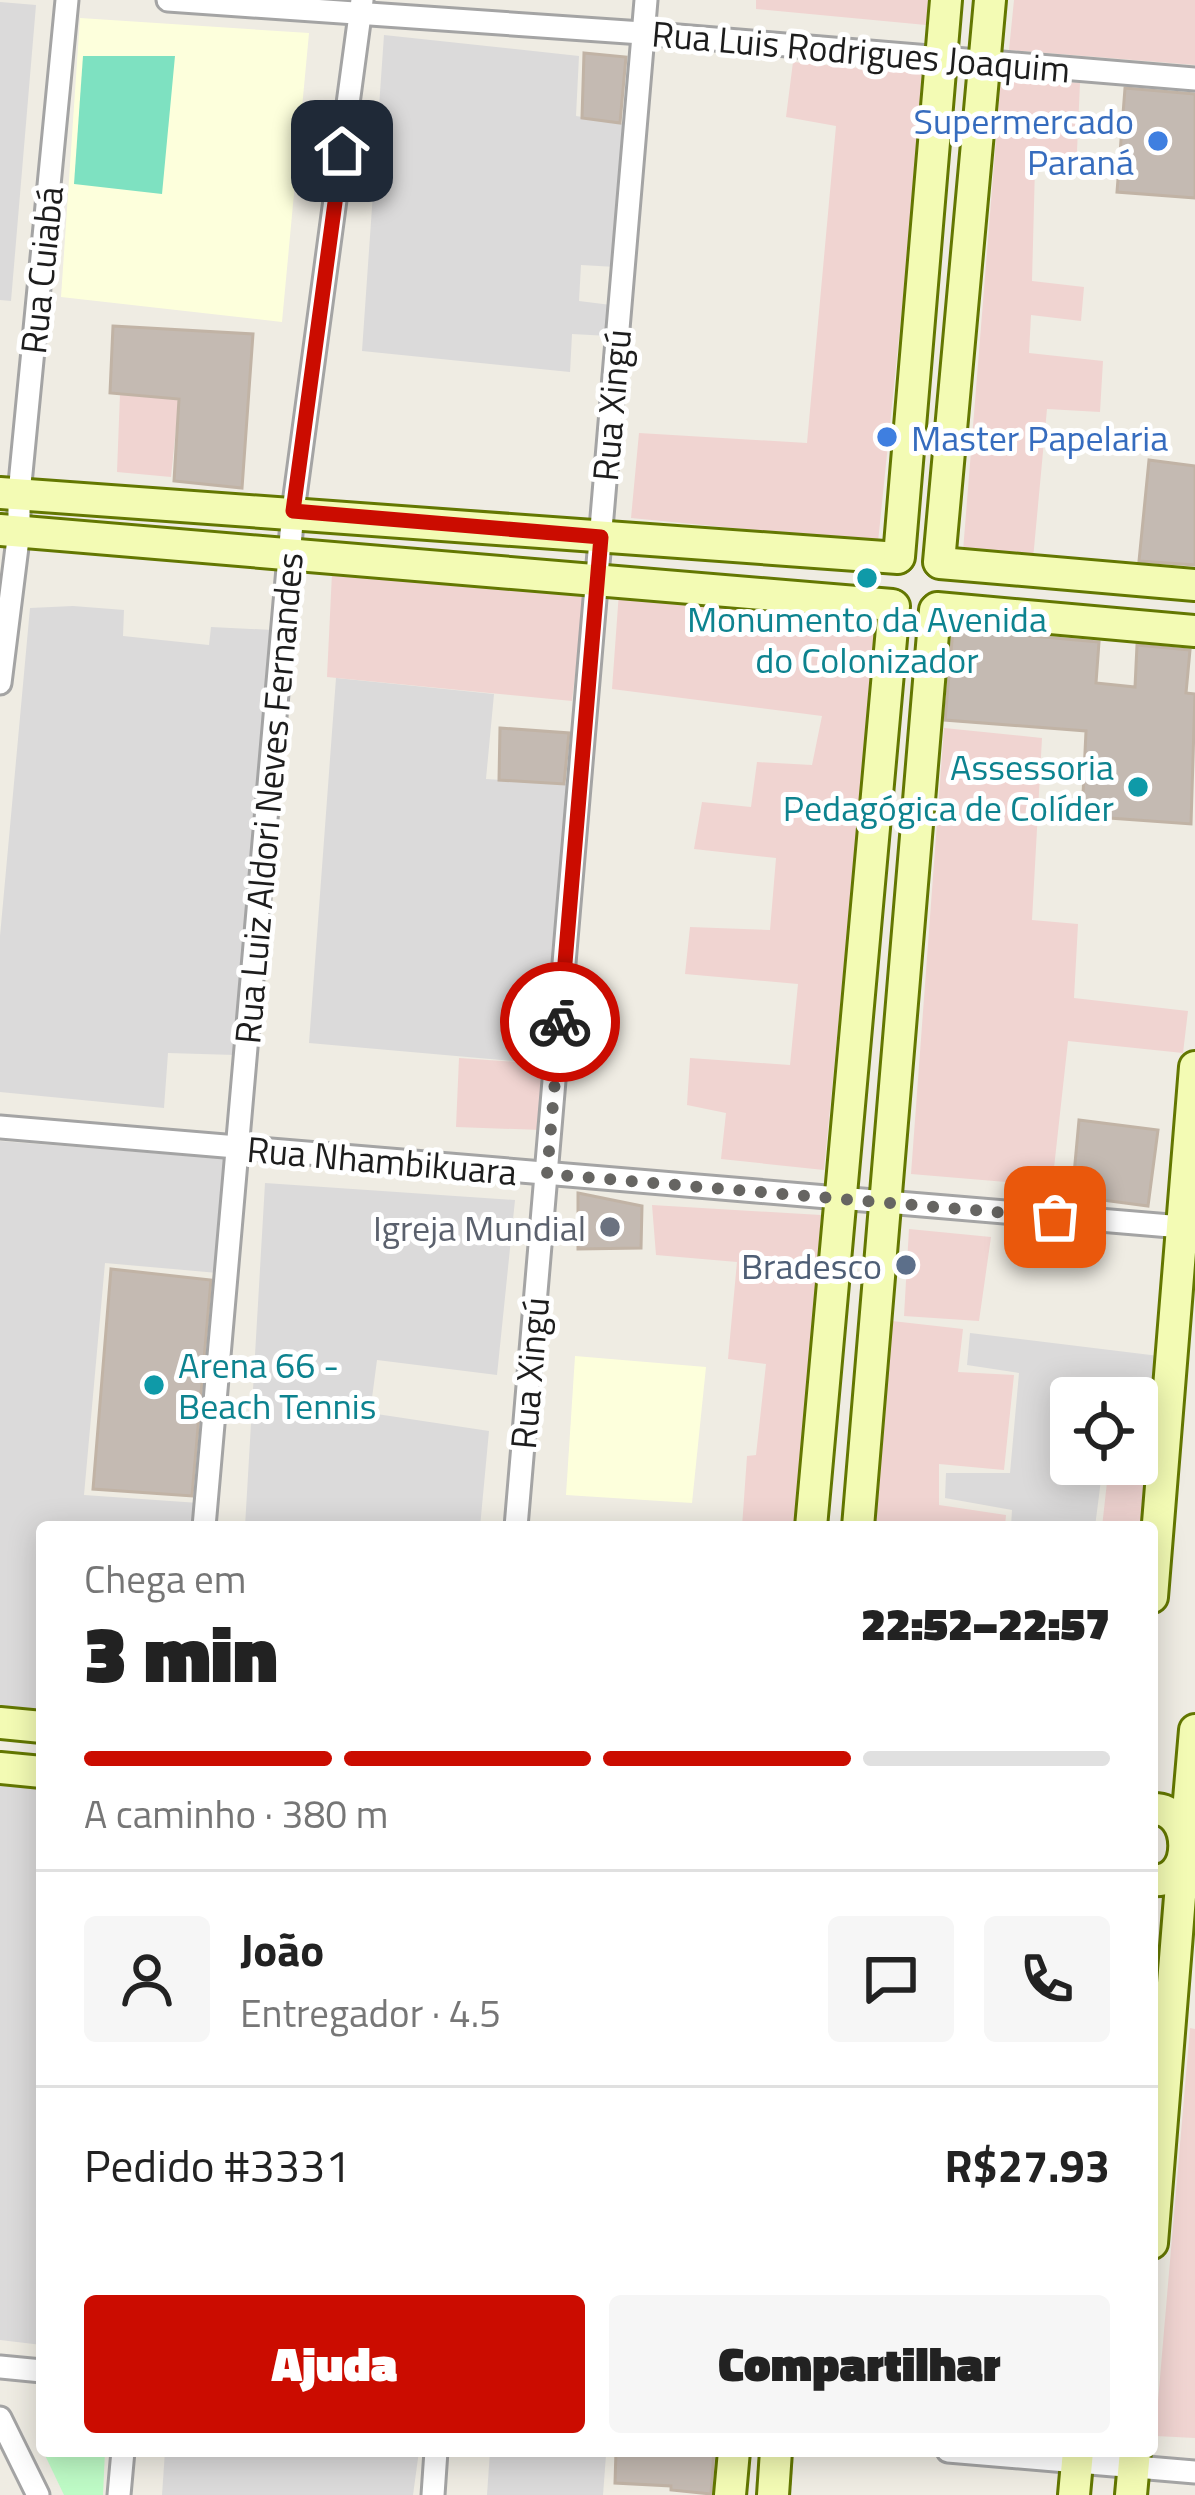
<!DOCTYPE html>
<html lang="pt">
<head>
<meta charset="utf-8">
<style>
	:root { --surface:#fff; --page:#f6f6f6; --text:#222; --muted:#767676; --line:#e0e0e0; --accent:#cb0c00 }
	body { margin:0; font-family:"Titillium Web",sans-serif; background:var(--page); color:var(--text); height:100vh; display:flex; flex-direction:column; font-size:45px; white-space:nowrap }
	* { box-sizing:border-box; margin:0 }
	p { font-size:39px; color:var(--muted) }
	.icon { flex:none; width:66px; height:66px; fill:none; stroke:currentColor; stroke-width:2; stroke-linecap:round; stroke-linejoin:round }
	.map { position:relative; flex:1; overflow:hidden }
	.details { position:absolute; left:36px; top:1521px; width:1122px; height:936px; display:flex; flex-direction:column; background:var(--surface); border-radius:12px; box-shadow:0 6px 30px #0003 }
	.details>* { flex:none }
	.controls { position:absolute; left:1050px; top:1377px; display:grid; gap:24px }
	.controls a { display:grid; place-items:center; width:108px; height:108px; border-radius:12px; background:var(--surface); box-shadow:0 6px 30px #0003; font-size:60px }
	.pin { position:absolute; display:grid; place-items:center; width:102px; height:102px; color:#fff; margin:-51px; border-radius:24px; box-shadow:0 6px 18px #0006 }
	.courier { position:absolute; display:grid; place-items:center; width:120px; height:120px; margin:-60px; border:9px solid #cb0c00; border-radius:50%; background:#fff; color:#222; box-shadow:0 3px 15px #0007 }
	.head em { font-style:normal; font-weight:800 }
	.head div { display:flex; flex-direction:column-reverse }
	.head { display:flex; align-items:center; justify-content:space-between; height:204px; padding:0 48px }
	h1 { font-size:78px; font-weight:800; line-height:90px }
	.bar { display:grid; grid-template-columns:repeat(4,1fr); gap:18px 12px; align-content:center; height:144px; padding:0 48px }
	.bar i { height:15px; border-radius:9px; background:var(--line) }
	.bar .current { background:var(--accent) }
	.bar p { grid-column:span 4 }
	.line { display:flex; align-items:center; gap:30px; padding:0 48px; border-top:3px solid var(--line) }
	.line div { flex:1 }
	.round { display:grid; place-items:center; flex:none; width:126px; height:126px; border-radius:12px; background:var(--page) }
	.button { display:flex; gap:24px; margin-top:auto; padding:24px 48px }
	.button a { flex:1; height:138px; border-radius:12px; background:var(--accent); color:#fff; font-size:48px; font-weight:800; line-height:138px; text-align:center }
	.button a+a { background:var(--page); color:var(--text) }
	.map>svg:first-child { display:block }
	.residential { fill:#dbdada }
	.commercial { fill:#f0d4d1 }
	.education { fill:#fdffdc }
	.park { fill:#befbc6 }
	.pitch { fill:#7ee1c1 }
	.building { fill:#c4bab2; stroke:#c1b3a5; stroke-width:3 }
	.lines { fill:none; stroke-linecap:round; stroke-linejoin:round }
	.street-casing { stroke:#a4a4a4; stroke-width:27 }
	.secondary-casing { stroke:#637701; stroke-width:36 }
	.street { stroke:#fff; stroke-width:21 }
	.secondary { stroke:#f3fbb4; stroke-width:30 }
	.done { stroke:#666562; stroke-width:12; stroke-dasharray:0 21.6 }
	.route { stroke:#cb0c00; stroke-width:15 }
	.shop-dot { fill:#3f7fe0; stroke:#fff; stroke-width:4.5 }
	.culture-dot { fill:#0f9aa8; stroke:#fff; stroke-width:4.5 }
	.worship-dot { fill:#6b7280; stroke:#fff; stroke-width:4.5 }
	.service-dot { fill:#5c6f8a; stroke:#fff; stroke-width:4.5 }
	.labels { text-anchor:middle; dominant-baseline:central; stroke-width:10; stroke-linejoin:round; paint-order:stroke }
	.street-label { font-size:36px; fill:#1d1d1d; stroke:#fff }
	.shop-label { font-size:36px; fill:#366cbe; stroke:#fff; text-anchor:end }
	.culture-label { font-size:36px; fill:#0d838f; stroke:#fff }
	.worship-label { font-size:36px; fill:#5b616d; stroke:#fff; text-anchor:end }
	.service-label { font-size:36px; fill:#4e5e75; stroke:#fff; text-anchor:end }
</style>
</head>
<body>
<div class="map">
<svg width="1195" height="2495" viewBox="0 0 1195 2495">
	<rect width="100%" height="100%" fill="#efece3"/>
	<g class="residential">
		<path d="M0,2L36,5L11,301L0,300Z"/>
		<path d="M384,35L579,56L576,116L626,124L616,267L581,265L579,301L611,305L609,336L572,334L570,372L362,351Z"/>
		<path d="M73,606L124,610L123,636L209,645L211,627L273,630L235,1055L168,1053L164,1108L0,1092V936L30,608Z"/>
		<path d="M336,678L494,694L486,779L571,784L547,1064L309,1043Z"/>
		<path d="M0,1141L228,1159L218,1273L105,1263L84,1495L199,1503L197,1527H42V1716L0,1713Z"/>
		<path d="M265,1183L515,1200L497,1375L377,1360L370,1413L489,1431L480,1527H245Z"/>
		<path d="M970,1333L1159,1356V1402L1112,1396L1071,1398V1464H1103L1095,1527H1011L1012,1510L945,1498L946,1473H1010L1019,1373L967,1365Z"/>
		<path d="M0,1772L42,1777V2345L0,2340Z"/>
		<path d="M165,2451H419L413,2495H162Z"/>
		<path d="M490,2451L606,2455L603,2495H487Z"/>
	</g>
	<g class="commercial">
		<path d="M756,0H928L926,25L756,9Z"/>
		<path d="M1014,0H1195V65L1009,50Z"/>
		<path d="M793,62L926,74L878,542L631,518L639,433L807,443L836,126L786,117Z"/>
		<path d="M1001,77L1080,83L1076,174L1035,167L1032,281L1084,287L1081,321L1031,315L1029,353L1103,361L1100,412L1047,409L1033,559L963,551Z"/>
		<path d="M120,394L179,399L171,477L117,472Z"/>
		<path d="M332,573L585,591L572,701L327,677Z"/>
		<path d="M619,592L878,618L824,1170L721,1159L726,1113L687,1105L690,1058L790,1065L798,984L685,974L690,927L770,930L776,858L694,849L702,802L751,807L757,762L812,765L822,716L612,689Z"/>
		<path d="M944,728L1042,738L1032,920L1078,924L1074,998L1188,1011L1183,1053L1068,1041L1052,1186L911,1174Z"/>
		<path d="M459,1058L547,1064L542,1130L456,1127Z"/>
		<path d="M652,1205L821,1215L798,1527H742L747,1456L756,1455L766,1364L728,1359L737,1262L656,1255Z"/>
		<path d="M909,1229L991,1237L979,1321L904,1316Z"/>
		<path d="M892,1321L963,1329L958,1372L1014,1375L1004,1470L939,1464V1505L1006,1515L1005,1527H874Z"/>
		<path d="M1137,1406L1153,1408L1143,1527H1102L1109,1464H1137Z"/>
		<path d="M1190,2028L1195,2029V2438L1155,2436Z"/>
	</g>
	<g class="education">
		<path d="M80,18L309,33L282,322L61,297Z"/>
		<path d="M575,1356L706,1367L692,1503L566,1495Z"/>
	</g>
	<path class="park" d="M43,2451H105L103,2495H64Z"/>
	<path class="pitch" d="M83,56H175L162,194L74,184Z"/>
	<g class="building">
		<path d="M584,53L626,57L620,123L582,118Z"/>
		<path d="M1125,88L1195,94V198L1117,192Z"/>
		<path d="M113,326L253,334L242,488L174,481L179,399L110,393Z"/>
		<path d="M1149,460L1195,466V565L1139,561Z"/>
		<path d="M953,629L1099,642L1096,683L1135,687L1137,645L1190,650L1186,693L1195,694L1191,824L1082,816L1086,731L945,720Z"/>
		<path d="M500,728L569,733L564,784L499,780Z"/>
		<path d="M1079,1120L1158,1130L1148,1206L1072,1196Z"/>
		<path d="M578,1193L642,1206L641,1248L578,1249Z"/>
		<path d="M111,1269L211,1280L192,1496L93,1489Z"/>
		<path d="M616,2451H714L711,2494L671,2490V2486L615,2483Z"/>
	</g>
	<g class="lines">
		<g class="street-casing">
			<g id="street">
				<path d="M168,0L642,33L1195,79"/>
				<path d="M0,683L19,531V494L67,0"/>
				<path d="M0,1127L1194,1228"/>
				<path d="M204,1527L293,511L362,0"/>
				<path d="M516,1527L646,0"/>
				<path d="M0,2367L42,2371"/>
				<path d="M0,2418L38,2495"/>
				<path d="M948,2451L1195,2472"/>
				<path d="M119,2495L123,2451"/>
				<path d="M433,2495L436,2451"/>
			</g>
		</g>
		<g class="secondary-casing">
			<g id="secondary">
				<path d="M0,493L898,558"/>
				<path d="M0,530L892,605"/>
				<path d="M899,557L946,0"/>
				<path d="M939,562L990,0"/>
				<path d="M940,563L1195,585"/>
				<path d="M937,608L1195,631"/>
				<path d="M811,1527L894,606"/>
				<path d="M858,1527L935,610"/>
				<path d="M1152,1597L1195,1067"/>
				<path d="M0,1723L42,1727"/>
				<path d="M0,1768L42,1772"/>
				<path d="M1152,1809C1195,1807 1195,1885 1152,1880"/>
				<path d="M1187,1823L1195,1730"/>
				<path d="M1152,2243L1182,1872"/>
				<path d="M730,2495L734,2451"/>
				<path d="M773,2495L776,2451"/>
				<path d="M1074,2495L1078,2451"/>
				<path d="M1131,2495L1135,2451"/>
			</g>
		</g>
		<use href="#street" class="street"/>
		<use href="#secondary" class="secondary"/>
	</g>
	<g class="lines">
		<path class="done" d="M560,1022L547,1174L1055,1217"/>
		<path class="route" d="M342,151L293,511L601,537L560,1022"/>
	</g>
	<g class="shop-dot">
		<circle cx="1158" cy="141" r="12"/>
		<circle cx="887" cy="437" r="12"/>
	</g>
	<g class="culture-dot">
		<circle cx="867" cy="578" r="12"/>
		<circle cx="1138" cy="787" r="12"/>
		<circle cx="154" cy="1385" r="12"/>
	</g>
	<circle class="worship-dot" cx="610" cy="1227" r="12"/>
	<circle class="service-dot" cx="906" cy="1265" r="12"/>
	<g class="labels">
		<g class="street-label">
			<text transform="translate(861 51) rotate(5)">Rua Luis Rodrigues Joaquim</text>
			<text transform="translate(41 270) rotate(-84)">Rua Cuiabá</text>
			<text transform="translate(611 405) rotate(-85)">Rua Xingú</text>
			<text transform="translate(268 798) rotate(-85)">Rua Luiz Aldori Neves Fernandes</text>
			<text transform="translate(382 1160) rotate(5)">Rua Nhambikuara</text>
			<text transform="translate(529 1373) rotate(-85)">Rua Xingú</text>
		</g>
		<g class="shop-label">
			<text x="1134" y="120">Supermercado<tspan x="1134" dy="41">Paraná</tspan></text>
			<text x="911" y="437" text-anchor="start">Master Papelaria</text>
		</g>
		<g class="culture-label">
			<text x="867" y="618">Monumento da Avenida<tspan x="867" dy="41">do Colonizador</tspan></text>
			<text x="1114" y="766" text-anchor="end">Assessoria<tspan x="1114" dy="41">Pedagógica de Colíder</tspan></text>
			<text x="178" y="1364" text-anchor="start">Arena 66 -<tspan x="178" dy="41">Beach Tennis</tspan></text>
		</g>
		<g class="worship-label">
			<text x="586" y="1227">Igreja Mundial</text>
		</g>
		<g class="service-label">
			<text x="882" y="1265">Bradesco</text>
		</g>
	</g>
</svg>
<div class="controls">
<a><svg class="icon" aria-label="locate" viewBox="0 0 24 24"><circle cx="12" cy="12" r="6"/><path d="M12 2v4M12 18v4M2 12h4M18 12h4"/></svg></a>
</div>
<div class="pin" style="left:1055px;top:1217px;background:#ea580c"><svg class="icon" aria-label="bag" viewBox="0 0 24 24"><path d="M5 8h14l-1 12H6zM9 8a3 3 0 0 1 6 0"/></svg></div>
<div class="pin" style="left:342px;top:151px;background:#1f2937"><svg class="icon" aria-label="home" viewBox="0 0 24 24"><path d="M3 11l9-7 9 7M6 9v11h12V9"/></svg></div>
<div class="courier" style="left:560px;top:1022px"><svg class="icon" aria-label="bike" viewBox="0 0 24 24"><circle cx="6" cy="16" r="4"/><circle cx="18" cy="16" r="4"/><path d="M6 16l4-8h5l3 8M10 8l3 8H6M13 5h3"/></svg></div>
<section class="details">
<div class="head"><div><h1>3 min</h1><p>Chega em</p></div><em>22:52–22:57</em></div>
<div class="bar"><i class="current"></i><i class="current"></i><i class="current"></i><i></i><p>A caminho · 380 m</p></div>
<div class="line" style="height:216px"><a class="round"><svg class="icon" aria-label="person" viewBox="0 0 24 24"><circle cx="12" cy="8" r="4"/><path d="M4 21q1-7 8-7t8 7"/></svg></a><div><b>João</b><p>Entregador · 4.5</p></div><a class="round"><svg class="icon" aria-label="chat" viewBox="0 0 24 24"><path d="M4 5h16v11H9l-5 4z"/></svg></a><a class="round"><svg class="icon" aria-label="phone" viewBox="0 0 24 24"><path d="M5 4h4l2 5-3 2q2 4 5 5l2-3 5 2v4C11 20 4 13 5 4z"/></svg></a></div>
<div class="line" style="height:156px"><div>Pedido #3331</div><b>R$27.93</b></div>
<div class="button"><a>Ajuda</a><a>Compartilhar</a></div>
</section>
</div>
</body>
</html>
